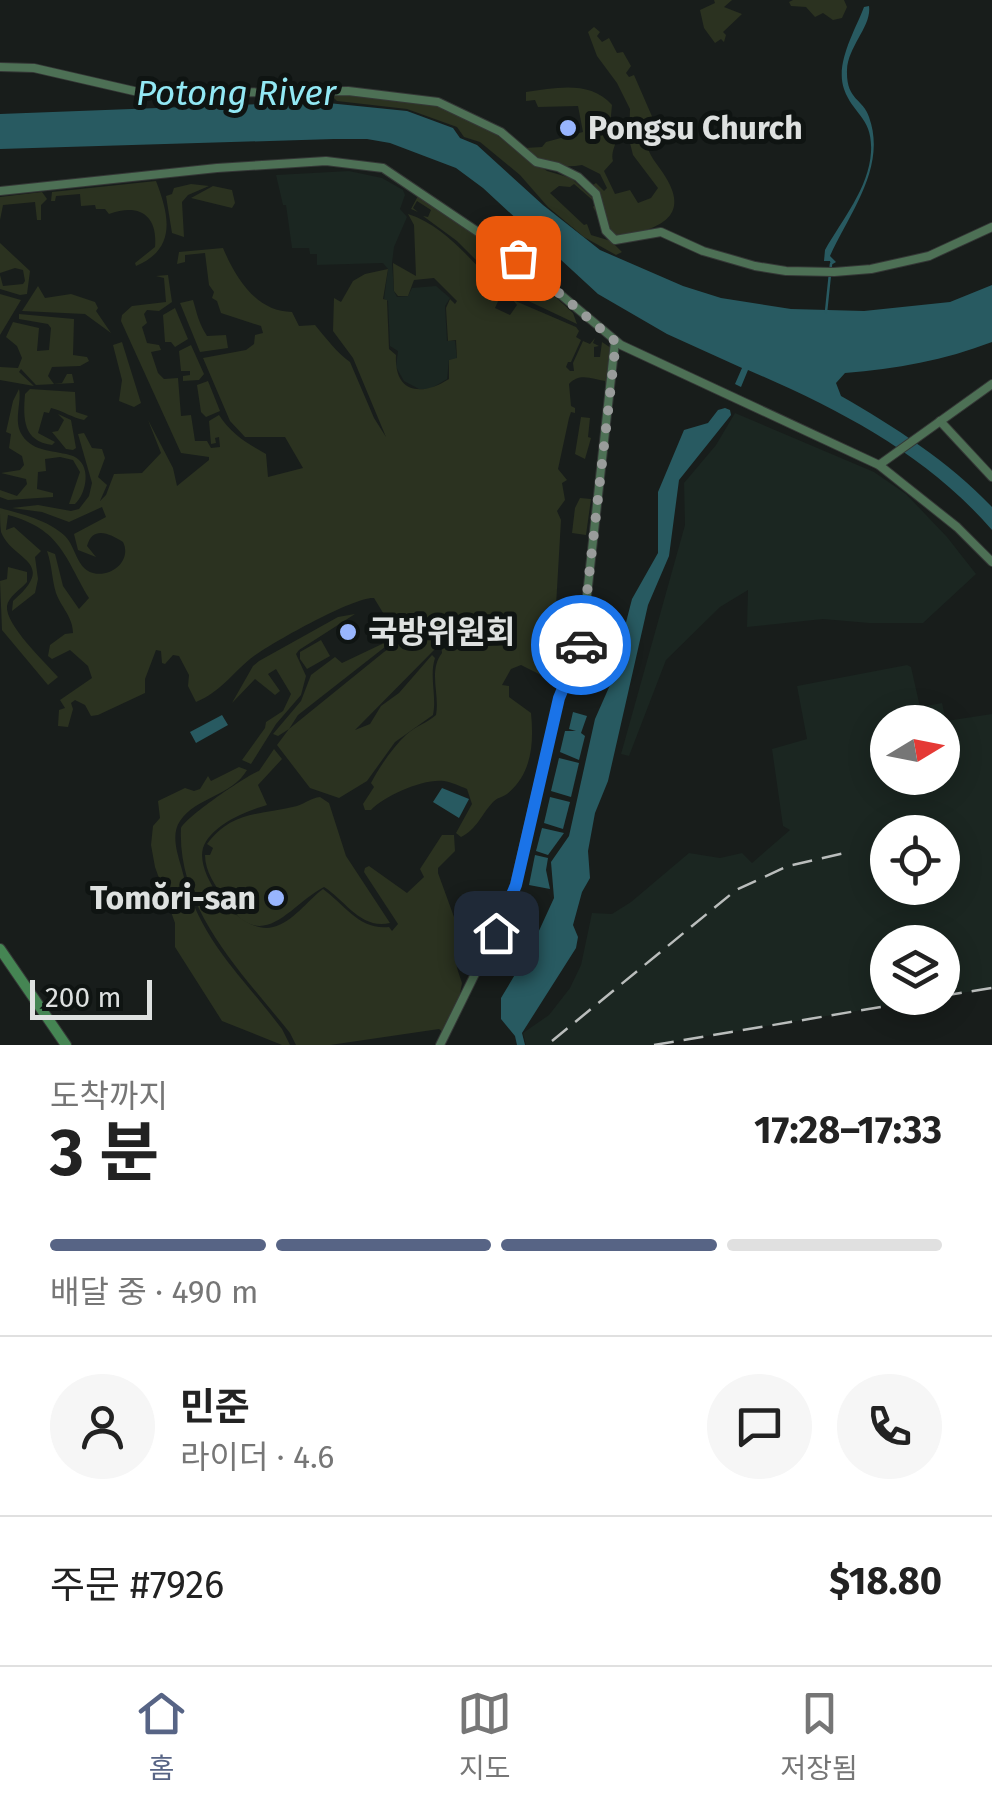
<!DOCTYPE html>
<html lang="ko">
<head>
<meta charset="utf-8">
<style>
	:root { --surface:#fff; --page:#f6f6f6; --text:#222; --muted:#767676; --line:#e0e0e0; --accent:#576485 }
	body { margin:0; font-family:"Fira Sans","Noto Sans KR",sans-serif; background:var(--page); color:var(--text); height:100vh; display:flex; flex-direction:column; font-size:38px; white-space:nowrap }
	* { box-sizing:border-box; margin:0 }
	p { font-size:32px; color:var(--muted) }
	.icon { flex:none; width:55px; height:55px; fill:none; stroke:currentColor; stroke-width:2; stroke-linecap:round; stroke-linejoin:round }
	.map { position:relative; height:1045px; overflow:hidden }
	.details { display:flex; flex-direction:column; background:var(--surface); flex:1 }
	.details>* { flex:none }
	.needle { width:65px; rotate:80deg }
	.controls { position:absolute; left:870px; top:705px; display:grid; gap:20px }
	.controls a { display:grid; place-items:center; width:90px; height:90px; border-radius:50%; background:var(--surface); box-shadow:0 5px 25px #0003; font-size:50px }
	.scale { position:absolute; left:30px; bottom:25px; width:122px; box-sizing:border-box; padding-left:10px; border:5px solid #dee1e0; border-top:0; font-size:28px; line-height:35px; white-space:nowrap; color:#dee1e0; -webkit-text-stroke:8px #0f1412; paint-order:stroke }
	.pin { position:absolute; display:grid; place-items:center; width:85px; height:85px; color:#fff; margin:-42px; border-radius:20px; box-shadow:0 5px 15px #0006 }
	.courier { position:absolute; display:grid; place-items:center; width:100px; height:100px; margin:-50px; border:8px solid #1a73e8; border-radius:50%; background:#fff; color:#222; box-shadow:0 2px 12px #0007 }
	.summary em { font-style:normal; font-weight:700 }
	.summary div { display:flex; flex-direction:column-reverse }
	.summary { display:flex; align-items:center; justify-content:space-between; height:170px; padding:0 50px }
	h1 { font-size:65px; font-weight:700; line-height:75px }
	.bar { display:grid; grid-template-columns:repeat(4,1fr); gap:15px 10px; align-content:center; height:120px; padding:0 50px }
	.bar i { height:12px; border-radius:8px; background:var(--line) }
	.bar .on { background:var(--accent) }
	.bar p { grid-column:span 4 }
	.line { display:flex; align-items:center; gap:25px; padding:0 50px; border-top:2px solid var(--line) }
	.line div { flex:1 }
	.round { display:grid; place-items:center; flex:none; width:105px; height:105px; border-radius:52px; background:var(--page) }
	.dock { display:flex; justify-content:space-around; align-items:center; height:140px; border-top:2px solid var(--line); background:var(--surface); font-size:28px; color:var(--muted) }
	.dock a { display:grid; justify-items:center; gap:5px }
	.dock .on { color:var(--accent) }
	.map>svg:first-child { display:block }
	.built { fill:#1b2621; fill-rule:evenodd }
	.green { fill:#2b3220 }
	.water { fill:#285a61 }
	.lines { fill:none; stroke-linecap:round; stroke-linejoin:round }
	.stream { stroke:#285a61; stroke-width:2.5 }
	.secondary-casing { stroke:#343736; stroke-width:10 }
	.primary-casing { stroke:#343736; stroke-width:12 }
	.secondary { stroke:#4d7055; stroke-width:8 }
	.primary { stroke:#458553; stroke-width:10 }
	.rail { stroke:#babdbc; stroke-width:2.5; stroke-dasharray:20 10; stroke-linecap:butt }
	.done { stroke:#999c9b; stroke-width:10; stroke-dasharray:0 18 }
	.route { stroke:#1a73e8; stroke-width:12 }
	.poi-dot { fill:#98b5fd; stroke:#0f1412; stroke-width:4 }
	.labels { text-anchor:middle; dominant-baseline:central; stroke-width:10; stroke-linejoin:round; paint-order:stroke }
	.poi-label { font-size:32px; font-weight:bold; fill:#dee1e0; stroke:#0f1412; text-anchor:start }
	.water-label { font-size:35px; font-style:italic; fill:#92e8f4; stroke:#0f1412 }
</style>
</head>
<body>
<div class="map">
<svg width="992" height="1045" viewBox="0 0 992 1045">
	<rect width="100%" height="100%" fill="#181d1b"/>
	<g class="built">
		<path d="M349,171L382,178L403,190L405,195L400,209L407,217L394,247L392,263L394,291L397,297L408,296L412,288L436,286L450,298L445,306L447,341H455L457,359L449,360L447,379L430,389H419L404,381L396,367L398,351L390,346L388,301L384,299L388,269L383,263L317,265V254H310L309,248H292L286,205H283L276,175Z"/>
		<path d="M735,413L874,472L906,494L947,537L976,574L923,623H869L823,619L747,627L748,590L720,607L666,660L629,756L621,754L685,525L684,483L716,445Z"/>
		<path d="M907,665L911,667L920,707L942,703L946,721L992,714V988L943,996L942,942H888V998H934L653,1045H526L523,1033L549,1015L570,988L581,965L592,913L612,914L631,902L689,853L720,858L742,853L752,863L790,830L783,826L772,749L807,739L797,686ZM888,722H942V778H888ZM942,832V888H888V832Z"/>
	</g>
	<g class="green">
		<path d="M714,0H732L724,7L742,14L723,32L726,35L724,42L721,39L715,43L704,28L700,10L715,3Z"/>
		<path d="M793,0H844L847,7L842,18L833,20L823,13L815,17L806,7L791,6L789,2Z"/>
		<path d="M594,27L600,32L597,36L602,42L609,38L617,53L623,52L631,66L626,73L629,77L634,75L654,121C653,129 647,136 647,144C648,154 657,164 663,173C694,219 656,229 617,238C604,224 604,202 593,185L596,183L604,191L607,188L600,174L582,165C561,169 543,164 525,148L542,147L546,142L583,132L578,106L538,107L535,100L526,101V92C556,88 590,80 612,105L610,126L618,127C620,140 610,149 613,161L604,171L615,194L630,190L638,203L651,198L658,188L633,155L629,139L630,109L617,83L597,56L588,32Z"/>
		<path d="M366,95L437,106L456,113L490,130L547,171L571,178L596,201L595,211L593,207L596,203L574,184L570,187L559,186L550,193L584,225L587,224L591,235L611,241L622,252L616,255L584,237L548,207L520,175L480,142L464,137L457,127L407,109L337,101L332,96Z"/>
		<path d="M156,181C170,217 176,249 136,266L135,263L155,247C158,214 138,203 109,214L105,209H96L95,205L81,206L80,194L56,196L55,201H51L52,192Z"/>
		<path d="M191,184L209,186L188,195L182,202L184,237L172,233L166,196L172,194L174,188Z"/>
		<path d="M213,186L232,190L235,203L232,208L191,198Z"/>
		<path d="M42,192L47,199L41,205V220H37L35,202L3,205L0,220V197Z"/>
		<path d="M418,196L518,263L573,313L577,324L520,297L513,286L508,284L505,289L457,241L423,216L428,217L431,210L417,201L413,208L418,212L411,209Z"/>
		<path d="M408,214C446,226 475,265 503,293L505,299L500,297L495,308L510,315L517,305L513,300L576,327L579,331L576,337L581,340L571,362H568L566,367L570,371H574L573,363L583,341L590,344L595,338L593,343L599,346L594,347V357H600L602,342L611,348L608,389L605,381C593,379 579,372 569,384L571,406L575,408V413L571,412L569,418L558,469L567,480L562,483L565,500L557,511L561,520L555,623L544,668L541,675L521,665L511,669L502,685L509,686V697L531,713C534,743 532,774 507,794C501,798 498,797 493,802C481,815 477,829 461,837L456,833L472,804L467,789C460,786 451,782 444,781C424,778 384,796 371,810H365L363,804L374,787L371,783C380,766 393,747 407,734C416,726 427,723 436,715C440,694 428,671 442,653L440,634L433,625L388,621L374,598C355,596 267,645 250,659C231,675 220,692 196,702L188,686L189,675L179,656L173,655L165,664L162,663L161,651L156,650L145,679V693L98,715L91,716L85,705L75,700L71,703L73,709L68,727L58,726L59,710L65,708L60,700L92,678L88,666L70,650L52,659L48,656L50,645L65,634L73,633C73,617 61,607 56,593C52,580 52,565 47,551L55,554L63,586L79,609L89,598C65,558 61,529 8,515L6,530L14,527L41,551L35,557L38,579L35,593L12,611L13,601C59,561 12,561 1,532C0,525 0,515 0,508C22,514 48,520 65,536C76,547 76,568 93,573C112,578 132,560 123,542C110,534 93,525 87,546L96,557L78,550L74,534L106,517L102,507L69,522L42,512L12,508L38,505L71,511L79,509L89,496L92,483L78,434L84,433L92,448L102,449L105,458L98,477L107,485L100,501L106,495L114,474L142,473L161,453L148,420L173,468L177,486L209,460V457L181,453L121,321L122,315L132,306L166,302L164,278L156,276L168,275L172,302L159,311L147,310L144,314L147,323L142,327L147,343L159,345L161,350L151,352L158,373L164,379L178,378L181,416L191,415L195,441H207L211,448L220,447L219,437L215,438L216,443L211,444L209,421L219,415C231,434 248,444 266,454L268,477L303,468L285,437H245L230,421L203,358L246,350L254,344L255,335L263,333L261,326L221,313L217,301L212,298L214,292L209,285L205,253L185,255V262L177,264L179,252L223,248C236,279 257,312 292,312L299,326L315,325C325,337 338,354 350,362L374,418L386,437L353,358L333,331L334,298L341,302L353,281L365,274L388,269L383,299L387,300L389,349L396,355C394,393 421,397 449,379V360L457,358L456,340L448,341L446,308L450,299L455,304L457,301L434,278L414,280L408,296H398L394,291L393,263L416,276L414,225Z"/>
		<path d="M0,243L30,271L27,294L20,295L0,289V275L3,286L23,284L25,281L23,270L15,268L0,273Z"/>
		<path d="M38,286L45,298L71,294L95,302L98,308L96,311L111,333L85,314L22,311Z"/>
		<path d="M0,294L21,300L0,335Z"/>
		<path d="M193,300C197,314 199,324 207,336L226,335L228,348L200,352L180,303Z"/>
		<path d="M175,308L188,339L175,347L171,342H165L163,315Z"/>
		<path d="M19,314L74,319L73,355L87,357L89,361L80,366L52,367L48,376L54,384L62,383L67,374H72L74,383L36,385L21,369L19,372L34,386L0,380V367L18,368L22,358L17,346L6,337L13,322L39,328L37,351L49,350L51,328L48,324L19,319Z"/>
		<path d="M122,342L141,403L134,407L119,401L122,380L113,345Z"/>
		<path d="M191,345L204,374L199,380L183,381V376L190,375V371H181L179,351Z"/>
		<path d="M208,381L220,411L206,417L201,412L197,385Z"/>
		<path d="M19,389C22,402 13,421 22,435C33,453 56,450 73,456C92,464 87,493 75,504H69L80,472L73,460L60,457L45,459L46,471L38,472L37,489L53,493V497L8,500L0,497V490L17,496L27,484L26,479L1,473L20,470L24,465L22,456L9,448L11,434L6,432L13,401Z"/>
		<path d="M30,389L75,392L76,412L88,416L84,420C73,418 63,411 51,408L49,413L44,412L38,433L55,442L52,445C23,441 23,419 25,394Z"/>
		<path d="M58,414L71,420L76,448L73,450L66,449L52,432L58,431L64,420Z"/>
		<path d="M581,417L590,418L588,437L591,438L585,459L575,454Z"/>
		<path d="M580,498L591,499L586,535L572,533L575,508Z"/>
		<path d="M8,567L27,572V582C21,589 8,597 7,606C5,625 45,662 58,677L48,685L2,630L0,581L7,579Z"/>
		<path d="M355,614L299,650L296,654L306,676L301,695L276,724L251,764L242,760L265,728L266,722L283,711L291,694L276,669L268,674L280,691L275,695L255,679L232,703L253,666L259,661L338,617Z"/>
		<path d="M434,636L438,641L436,648L355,730L370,724L381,706L399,693L432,655L435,658C429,677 437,695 433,715L395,742L367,781L339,798L310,788L277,745L289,729L278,736L273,734L301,701L311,675L335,657L342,663L382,644L385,637L390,643L298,715L289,729L384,652L396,644L414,645Z"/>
		<path d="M321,640L330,656L307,669L300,659V652Z"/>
		<path d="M274,749L282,759L258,785L267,805C246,811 211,825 203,848C195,876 241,936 273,927C293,922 307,901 323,889C345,905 359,930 389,927L392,931L398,924L364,872L365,868L369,866L407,893L424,877L420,869L442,835H454L455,851L438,868V873L454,917L457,968L462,983L457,1010L444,1033L439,1029L330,1045H296L290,1033C243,974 177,910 181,828C188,815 249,774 259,771Z"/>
		<path d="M239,767L247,770C232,796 196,797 180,821C171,834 177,852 181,866C199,940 238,971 282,1029L290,1045H282L222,1021L175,947V923L155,867L151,845L153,826L160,818L158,801L185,788L194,791L200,789L208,776L211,781Z"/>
		<path d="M320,797L329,803L346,856L390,923C361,930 345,900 324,887C288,906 262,957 224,899C216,886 205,872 205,855H210L213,848L207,844C232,810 262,815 297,806C306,803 311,798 320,797Z"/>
	</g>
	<g class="water">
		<path d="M869,6C872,26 848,46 847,70C846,101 863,98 869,117C887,167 850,212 830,256L836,262L831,265L830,261H824L825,250C842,220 869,188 871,152C873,117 853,115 844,89C835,63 855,31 864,7Z"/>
		<path d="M318,102L407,111L453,128L460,138L477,145L543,205L600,250L683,286L721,298L791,309L864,311L950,302L992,285V342C945,360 896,369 845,373L836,383L841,396C895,427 948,461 992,507V530C926,454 839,409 748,370L741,387L735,384L742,368L667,334L598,294L483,188L456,168L390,143L367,139H334L0,149V114Z"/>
		<path d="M725,408L730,410L731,415L679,480L669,556L648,605L608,781L595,813L588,851L590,878L582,892L573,925L578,937L576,948L522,1033L525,1045H517L515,1036L501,1019V998L532,946L554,898L551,862L569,836L595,719L610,685L632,599L658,553V492L684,430L708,423L718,410Z"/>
		<path d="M573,712L587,716L581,733L585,736L579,760L560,752L565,731H576L569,729Z"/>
		<path d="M222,715L228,725L196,743L190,732Z"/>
		<path d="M559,758L579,763L571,797L551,791Z"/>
		<path d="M442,788L469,799L459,818L433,802Z"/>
		<path d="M550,797L570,802L563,829L544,823Z"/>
		<path d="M542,828L564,833L548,855L536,851Z"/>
		<path d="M535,855L548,858L546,870L550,889L529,885Z"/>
	</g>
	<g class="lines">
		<path class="stream" d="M826,312L831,264"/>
		<g class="secondary-casing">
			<g id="secondary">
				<path d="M0,67L34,68L147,94L348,91L438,102L501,132L536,162L558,167L578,177L596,194L606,231L615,240L661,232L703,251L755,266L786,271L834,272L871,269L929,256L992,227"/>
				<path d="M0,191L217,168L326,161L383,168L518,259L621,345L879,465L957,527L992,562"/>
				<path d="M940,421L992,477"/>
				<path d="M879,465L992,384"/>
				<path d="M440,1045L511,901L559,698L575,666L582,640L615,342"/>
			</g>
		</g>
		<g class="primary-casing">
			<path id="primary" d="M0,949L66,1045"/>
		</g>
		<use href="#secondary" class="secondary"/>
		<use href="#primary" class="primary"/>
		<g class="rail">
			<path d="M942,996L992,988"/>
			<path d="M552,1041L736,890L788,866L845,853"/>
			<path d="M654,1045L934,998"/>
		</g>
	</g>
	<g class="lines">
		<path class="done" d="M518,258L616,342L581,645"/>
		<path class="route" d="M496,933L516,885L559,698L581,645"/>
	</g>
	<g class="poi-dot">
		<circle cx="568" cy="128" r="10"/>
		<circle cx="348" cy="632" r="10"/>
		<circle cx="276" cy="898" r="10"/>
	</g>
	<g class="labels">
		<g class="poi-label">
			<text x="588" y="128">Pongsu Church</text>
			<text x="368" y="632">국방위원회</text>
			<text x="256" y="898" text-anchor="end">Tomŏri-san</text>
		</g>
		<g class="water-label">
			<text x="236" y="93">Potong River</text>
		</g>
	</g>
</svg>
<div class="controls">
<a><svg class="needle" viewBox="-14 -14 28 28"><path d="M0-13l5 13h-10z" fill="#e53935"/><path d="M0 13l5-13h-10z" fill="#767676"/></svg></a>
<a><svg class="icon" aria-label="locate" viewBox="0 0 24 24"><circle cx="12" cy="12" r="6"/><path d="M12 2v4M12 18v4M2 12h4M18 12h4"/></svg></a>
<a><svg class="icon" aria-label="layers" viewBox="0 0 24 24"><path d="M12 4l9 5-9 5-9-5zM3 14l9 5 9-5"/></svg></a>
</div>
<div class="scale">200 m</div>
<div class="pin" style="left:518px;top:258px;background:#ea580c"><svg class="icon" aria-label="bag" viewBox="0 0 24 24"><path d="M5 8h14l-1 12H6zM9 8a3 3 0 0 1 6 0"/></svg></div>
<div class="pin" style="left:496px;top:933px;background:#1f2937"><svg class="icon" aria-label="home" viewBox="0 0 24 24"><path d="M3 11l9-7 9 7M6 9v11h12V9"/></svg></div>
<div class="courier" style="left:581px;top:645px"><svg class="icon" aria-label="car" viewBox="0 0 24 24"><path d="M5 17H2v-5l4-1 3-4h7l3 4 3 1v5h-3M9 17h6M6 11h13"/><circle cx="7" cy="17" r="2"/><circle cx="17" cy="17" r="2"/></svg></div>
</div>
<section class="details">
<div class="summary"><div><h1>3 분</h1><p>도착까지</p></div><em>17:28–17:33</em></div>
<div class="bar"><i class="on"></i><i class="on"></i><i class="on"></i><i></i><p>배달 중 · 490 m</p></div>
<div class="line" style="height:180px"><a class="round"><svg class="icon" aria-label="person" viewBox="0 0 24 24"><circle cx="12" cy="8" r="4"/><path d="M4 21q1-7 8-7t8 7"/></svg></a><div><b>민준</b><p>라이더 · 4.6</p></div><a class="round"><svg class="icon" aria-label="chat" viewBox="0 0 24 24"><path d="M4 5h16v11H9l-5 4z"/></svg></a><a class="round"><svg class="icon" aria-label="phone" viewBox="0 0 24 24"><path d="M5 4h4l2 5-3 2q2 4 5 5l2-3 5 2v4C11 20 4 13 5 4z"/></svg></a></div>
<div class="line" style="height:130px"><div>주문 #7926</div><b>$18.80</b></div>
</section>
<nav class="dock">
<a class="on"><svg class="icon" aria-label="home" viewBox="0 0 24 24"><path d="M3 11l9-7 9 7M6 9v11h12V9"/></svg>홈</a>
<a><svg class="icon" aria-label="map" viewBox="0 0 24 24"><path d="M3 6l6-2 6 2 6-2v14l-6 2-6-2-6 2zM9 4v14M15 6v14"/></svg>지도</a>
<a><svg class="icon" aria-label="saved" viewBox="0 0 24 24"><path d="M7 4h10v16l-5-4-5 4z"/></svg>저장됨</a>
</nav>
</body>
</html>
